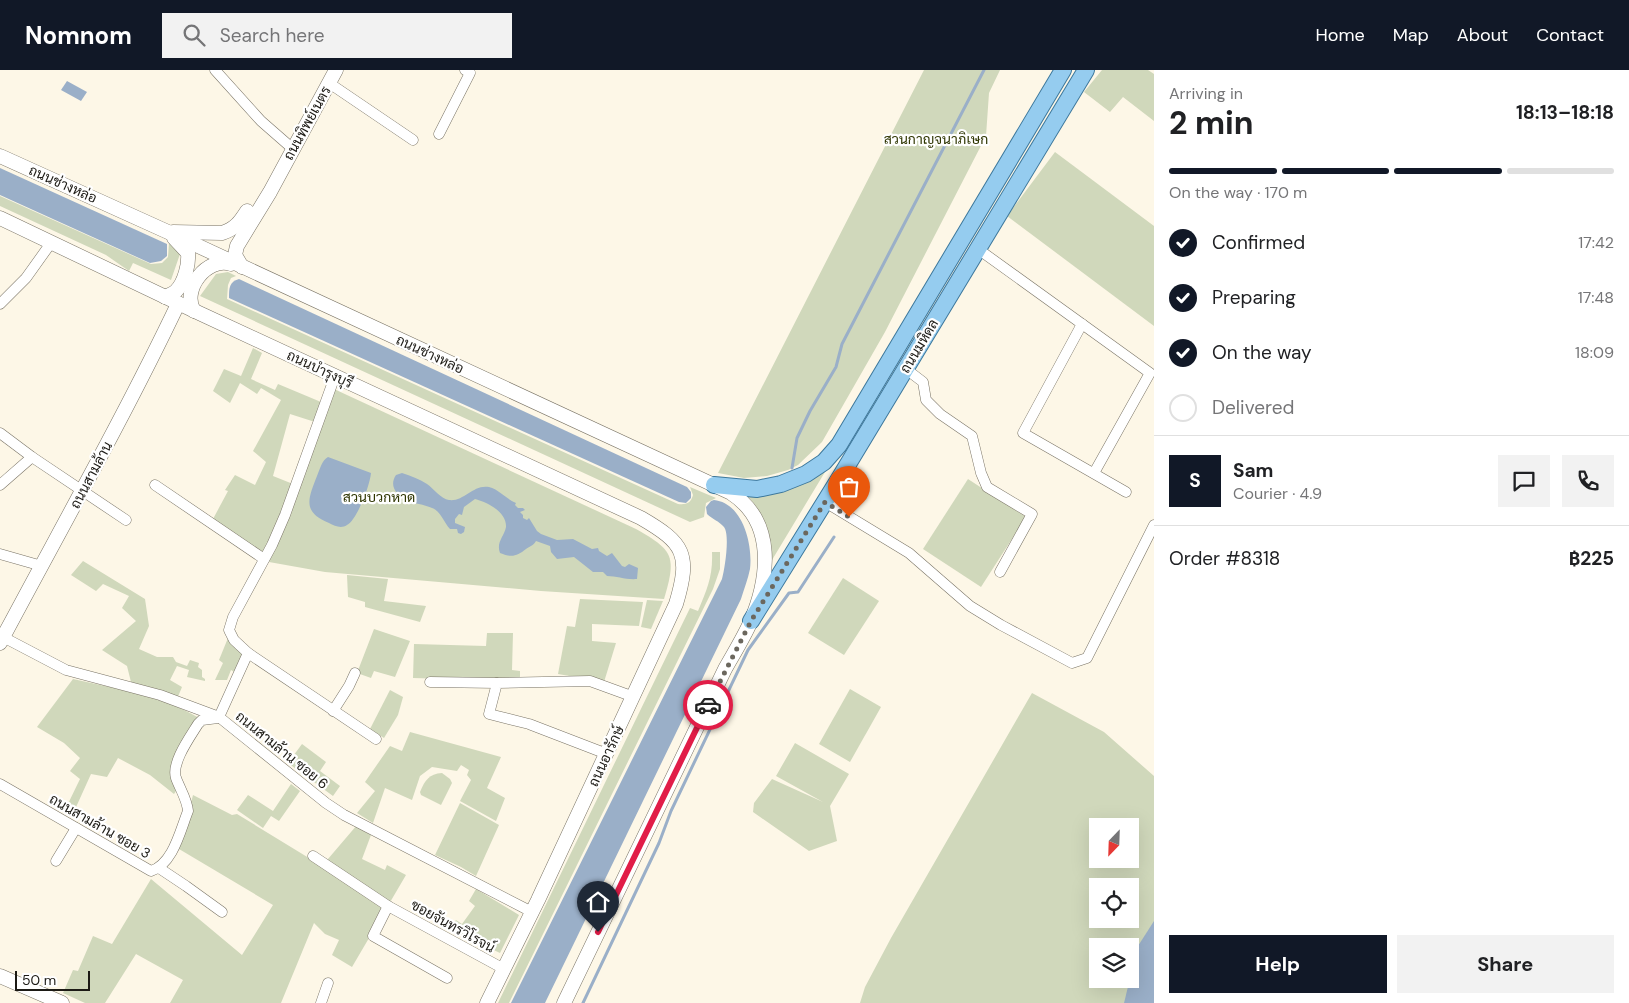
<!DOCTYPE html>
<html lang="en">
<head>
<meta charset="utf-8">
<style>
	:root { --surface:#fff; --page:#f2f2f2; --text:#202124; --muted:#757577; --line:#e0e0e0; --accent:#111827 }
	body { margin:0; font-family:"DM Sans",Sarabun,sans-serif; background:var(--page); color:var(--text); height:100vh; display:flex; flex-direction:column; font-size:19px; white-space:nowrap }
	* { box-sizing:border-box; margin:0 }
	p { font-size:16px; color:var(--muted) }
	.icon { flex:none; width:28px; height:28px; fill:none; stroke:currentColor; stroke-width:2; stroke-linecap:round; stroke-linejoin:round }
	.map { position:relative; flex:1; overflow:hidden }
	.drawer { display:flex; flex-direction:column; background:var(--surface); width:475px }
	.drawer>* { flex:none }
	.needle { width:32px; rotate:203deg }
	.controls { position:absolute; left:1089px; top:748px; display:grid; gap:10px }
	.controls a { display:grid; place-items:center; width:50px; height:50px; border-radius:0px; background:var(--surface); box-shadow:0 5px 20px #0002; font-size:25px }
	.scale { position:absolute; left:15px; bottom:12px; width:75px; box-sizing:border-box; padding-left:5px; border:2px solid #1c1a15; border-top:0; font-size:14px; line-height:18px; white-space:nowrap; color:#1c1a15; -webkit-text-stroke:4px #fff; paint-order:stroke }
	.pin { position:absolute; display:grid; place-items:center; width:42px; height:42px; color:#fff; margin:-51px -21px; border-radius:50% 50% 50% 0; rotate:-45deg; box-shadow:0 0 5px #0007 }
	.pin .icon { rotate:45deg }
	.courier { position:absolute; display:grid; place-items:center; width:50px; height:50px; margin:-25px; border:4px solid #e11d48; border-radius:50%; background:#fff; color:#222; box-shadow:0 1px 6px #0007 }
	.headline em { font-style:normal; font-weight:700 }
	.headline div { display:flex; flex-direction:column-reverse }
	.headline { display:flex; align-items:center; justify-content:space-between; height:85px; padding:0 15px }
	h1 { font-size:32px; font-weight:700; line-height:38px }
	.bar { display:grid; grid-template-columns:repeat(4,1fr); gap:8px 5px; align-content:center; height:60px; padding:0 15px }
	.bar i { height:6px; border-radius:4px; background:var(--line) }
	.bar .current { background:var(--accent) }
	.bar p { grid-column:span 4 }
	.line { display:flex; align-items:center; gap:12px; padding:0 15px; border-top:1px solid var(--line) }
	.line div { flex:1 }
	.round { display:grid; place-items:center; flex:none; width:52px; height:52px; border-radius:0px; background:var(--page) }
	ol { padding:0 15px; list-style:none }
	li { display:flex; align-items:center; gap:15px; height:55px }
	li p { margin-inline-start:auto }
	li .icon { padding:5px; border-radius:50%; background:var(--accent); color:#fff; stroke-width:4 }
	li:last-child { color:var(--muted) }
	li i { width:28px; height:28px; border:2px solid var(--line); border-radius:50% }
	.primary-button { display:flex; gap:10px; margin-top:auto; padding:10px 15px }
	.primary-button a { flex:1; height:58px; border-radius:0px; background:var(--accent); color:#fff; font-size:20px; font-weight:700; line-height:58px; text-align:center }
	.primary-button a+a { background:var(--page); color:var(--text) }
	header { display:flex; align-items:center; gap:30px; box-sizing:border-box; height:70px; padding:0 25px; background:var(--accent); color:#fff }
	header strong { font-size:24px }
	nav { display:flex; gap:28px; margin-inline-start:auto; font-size:18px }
	.search { width:350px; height:45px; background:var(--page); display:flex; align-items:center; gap:12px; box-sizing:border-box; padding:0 18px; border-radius:0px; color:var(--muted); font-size:19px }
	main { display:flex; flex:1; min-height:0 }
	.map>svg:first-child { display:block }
	.green { fill:#d0d8bb; fill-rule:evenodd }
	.water { fill:#9aafc8 }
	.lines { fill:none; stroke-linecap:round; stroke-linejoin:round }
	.stream { stroke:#9aafc8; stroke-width:3 }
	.street-casing { stroke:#797365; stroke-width:11 }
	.secondary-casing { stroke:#797365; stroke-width:15 }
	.primary-casing { stroke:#3d789c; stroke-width:18 }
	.street { stroke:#fff; stroke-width:10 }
	.secondary { stroke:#fff; stroke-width:14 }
	.primary { stroke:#95ccef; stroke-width:16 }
	.done { stroke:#6b675e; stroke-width:5; stroke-dasharray:0 9 }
	.route { stroke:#e11d48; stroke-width:6 }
	.labels { text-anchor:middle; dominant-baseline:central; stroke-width:4.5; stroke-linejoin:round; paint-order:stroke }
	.street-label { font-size:14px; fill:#1c1a15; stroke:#fff }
	.park-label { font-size:14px; fill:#2e3500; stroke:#fff }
</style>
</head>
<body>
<header>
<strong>Nomnom</strong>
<div class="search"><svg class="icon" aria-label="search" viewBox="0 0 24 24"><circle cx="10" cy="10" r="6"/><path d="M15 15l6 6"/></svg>Search here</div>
<nav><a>Home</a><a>Map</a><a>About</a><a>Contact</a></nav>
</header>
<main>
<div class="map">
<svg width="1154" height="933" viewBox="0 0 1154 933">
	<rect width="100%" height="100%" fill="#fdf7e7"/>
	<g class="green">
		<path d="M924,0H1000L989,23L986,66L885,262L822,372L798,395L788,400L767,406L744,408L718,403Z"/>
		<path d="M1102,0H1148L1154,4V51L1123,27L1110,42L1084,22Z"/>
		<path d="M1055,82L1154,156V256L1007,146Z"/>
		<path d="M0,126L151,194L162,193L168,187L169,173L172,174L180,184L171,210L133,193L129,201L106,185L0,136Z"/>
		<path d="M228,202L236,206L231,208L228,215L227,229L678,434C686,435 691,433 693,425L690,417L716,428L706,433L704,447L690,452L200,226L216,204Z"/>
		<path d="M253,278L262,283L251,309L275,320L278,314L321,332L315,352L290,344L273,406L293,414L264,484L213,449L228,421L225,420L235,405L255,415L266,392L253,381L281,330L261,318L257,324L240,313L230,333L213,321L224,299L241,306Z"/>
		<path d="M334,319L636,459C673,480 677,486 664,529L541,521L325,502L269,492Z"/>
		<path d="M828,397L772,490C770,459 766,447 746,424Z"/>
		<path d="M968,409L1026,447L981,517L923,479Z"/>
		<path d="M712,482H720V499L713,519L509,933H498L690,538L698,541C707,519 713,507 712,482Z"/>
		<path d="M83,491L145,529L149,556L139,579L157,587H173L176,592L187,596L190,590L199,593L198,597L202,600V607L205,609V611L187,607L189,600L177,596L170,610L182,617L177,629L132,616L127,596L102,580L136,551L122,538L129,526L103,514L96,521L71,505Z"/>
		<path d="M347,505L388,509L384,531L426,536L420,552L365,537V532L348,527Z"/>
		<path d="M843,508L879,531L844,585L808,563Z"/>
		<path d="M580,529L643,532L639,556L592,554V571L616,573L604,612L558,604L567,556L575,557Z"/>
		<path d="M647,530L663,531L651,559L641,557Z"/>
		<path d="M374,559L410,571L395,607L374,601L371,608L357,603Z"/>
		<path d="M487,563H513L512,600L520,601V611L413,608L414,574L486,576Z"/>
		<path d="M228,568L244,584L236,603L231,600L227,610H215L223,593L219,590Z"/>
		<path d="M73,609C115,619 162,625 199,648L177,687L178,718L174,724L150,705L118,688L107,707L91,704L72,746L64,742L80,709L70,701L80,688L64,673L37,657Z"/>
		<path d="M850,619L881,637L850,692L819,674Z"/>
		<path d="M390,620L403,627L398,645L384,668L370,659Z"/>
		<path d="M1032,623L1104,662L1154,706V933H860L865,917L891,868ZM1098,756H1130V789H1098ZM1098,816H1130V849H1098ZM1098,876H1130V909H1098Z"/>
		<path d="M410,662L501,687L487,718L505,728L496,751L460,731L471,710L467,705L469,700L461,695L457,701L432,697L420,706L412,730L385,718L373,753L357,743L375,721L365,712L390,676L402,681Z"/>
		<path d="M795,673L849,704L830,736L837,771L809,781L753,742L754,733L772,709L823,732L776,706Z"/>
		<path d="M302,674L326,692L320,701L340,716L333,726L288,693Z"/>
		<path d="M442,703L450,709L452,713L441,735L421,725L420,722C425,710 429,704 442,703Z"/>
		<path d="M291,714L300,721L279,751L271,746L263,758L237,740L248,725L273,741Z"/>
		<path d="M193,725L232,745L237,744L322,796L357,755L371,765L362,789L385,800L387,795L406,805L352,897L332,885L339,870L325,864L314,853L281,933H170L183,910L136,884L105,933H85L63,923L73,900L78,901L93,866L112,874L151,809L242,885L273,835L179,779Z"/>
		<path d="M460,733L499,755L476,806L461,797L435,785Z"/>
		<path d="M476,819L519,845L500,883L449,859L456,850L462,854L475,836L469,831Z"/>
	</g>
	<g class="water">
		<path d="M67,11L87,22L81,31L61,20Z"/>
		<path d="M0,98L167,174V186L161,191L150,193L0,125Z"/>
		<path d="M239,209L687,417L691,422V428L686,433L679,432L229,228C229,218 229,212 239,209Z"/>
		<path d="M328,387L371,403C370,415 357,450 347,455C341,459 335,456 329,453C302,442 308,429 317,406C320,399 322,390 328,387Z"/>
		<path d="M402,403C411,406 419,409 427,414C434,419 441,429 449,430C464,432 473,414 489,417C500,420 506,429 516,433L515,435L518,438H523L525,440L520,442L523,445V448L527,450L529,448L537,461L541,464L557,470L573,469L592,479L598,478L599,481L607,486L612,483L622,496L625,497L629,494L638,498L637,509C626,510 617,506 607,506L603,502H593L574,487L557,489L551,482L550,476L536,471C533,476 530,476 526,479C517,486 512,488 500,483C496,472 504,467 506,457C507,442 487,432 475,429L464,437L462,445L459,444L455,449V453L465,457L464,462L461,464L458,463L457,459H450C444,453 441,441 432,438C419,432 407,435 397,423C392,417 392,411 396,405Z"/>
		<path d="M714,430C743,433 753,475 750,499C748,509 744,519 741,529L545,933H511L722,509C725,498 730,465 724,457C719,451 712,449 707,444L706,437L711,431Z"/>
		<path d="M1154,851V933H1124L1138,876Z"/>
	</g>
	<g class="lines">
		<g class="stream">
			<path d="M792,398L797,368L810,341L836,297L842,274L984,0"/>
			<path d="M583,933L659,773L671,741L748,580L789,523L798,522L834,467"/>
		</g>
		<g class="street-casing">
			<g id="street">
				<path d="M215,0L261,51L293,79"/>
				<path d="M329,13L413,70"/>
				<path d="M439,64L470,3L465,0"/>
				<path d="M978,179L1150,303L1094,403"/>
				<path d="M0,234L26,208L51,173"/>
				<path d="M1082,254L1023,363L1126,422"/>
				<path d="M906,299L923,312L926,330L940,344L972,366L981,403L987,417L1032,444L1000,502"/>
				<path d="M335,306L285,445L272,475L233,547L229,560L234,570L248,583L376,669"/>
				<path d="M0,363L32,387L126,450"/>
				<path d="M0,415L32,387"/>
				<path d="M155,415L264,489"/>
				<path d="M825,432L909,483L970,536L1001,555L1072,593L1087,588L1154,455"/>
				<path d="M0,484L42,496"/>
				<path d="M3,567L66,600L160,625L219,647L326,733L344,745L532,842"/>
				<path d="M430,612L497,613"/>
				<path d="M333,641L349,616L355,603"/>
				<path d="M219,647L248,583"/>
				<path d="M607,684L529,654L489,644L497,613L590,611L634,627"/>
				<path d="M0,714L151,801C173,794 180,761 188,741C187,729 180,719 176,708C171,693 190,667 198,654L202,650L218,648"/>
				<path d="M313,786L388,836L504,899"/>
				<path d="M56,791L76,758"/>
				<path d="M159,798L186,816L222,842"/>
				<path d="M388,836L373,866L447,908"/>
				<path d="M321,933L328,913"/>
			</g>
		</g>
		<g class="secondary-casing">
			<g id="secondary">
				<path d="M0,86L168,162L731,423C776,452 769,508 751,551C744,567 734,583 725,599L564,933"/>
				<path d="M0,148L199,243L641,448C684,473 691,484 676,534L538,830L487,933"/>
				<path d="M173,162L222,163C235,159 240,152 247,141"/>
				<path d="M242,197L235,185L237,176L270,122L336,0"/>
				<path d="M165,227C169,225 173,224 176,221C185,212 189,194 188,183L174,168"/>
				<path d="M194,241C181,220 207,186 231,194"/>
				<path d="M0,573C60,460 123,349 178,234"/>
				<path d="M0,906L62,933"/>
			</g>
		</g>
		<g class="primary-casing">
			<g id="primary">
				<path d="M714,415L757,419L781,414L806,404L824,392L839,375L1063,0"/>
				<path d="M751,551L839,409L1086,0"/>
			</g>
		</g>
		<use href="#street" class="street"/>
		<use href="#secondary" class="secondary"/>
		<use href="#primary" class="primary"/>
	</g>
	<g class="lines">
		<path class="done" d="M708,635L751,551L825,432L849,447"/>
		<path class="route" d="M598,862L708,635"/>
	</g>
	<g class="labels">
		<g class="street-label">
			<text transform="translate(307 53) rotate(-61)">ถนนทิพย์เนตร</text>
			<text transform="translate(63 114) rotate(24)">ถนนช่างหล่อ</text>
			<text transform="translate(919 276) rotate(-59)">ถนนมหิดล</text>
			<text transform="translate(430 284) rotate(25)">ถนนช่างหล่อ</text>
			<text transform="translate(320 299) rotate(25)">ถนนบำรุงบุรี</text>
			<text transform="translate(91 405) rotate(-62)">ถนนสามล้าน</text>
			<text transform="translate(282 680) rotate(39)">ถนนสามล้าน ซอย 6</text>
			<text transform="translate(606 686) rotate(-65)">ถนนอารักษ์</text>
			<text transform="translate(100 756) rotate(30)">ถนนสามล้าน ซอย 3</text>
			<text transform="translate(453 856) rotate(29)">ซอยจันทรวิโรจน์</text>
		</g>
		<g class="park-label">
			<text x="936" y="69">สวนกาญจนาภิเษก</text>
			<text x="379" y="427">สวนบวกหาด</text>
		</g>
	</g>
</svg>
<div class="controls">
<a><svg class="needle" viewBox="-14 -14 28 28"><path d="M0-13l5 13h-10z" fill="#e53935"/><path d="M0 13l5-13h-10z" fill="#757577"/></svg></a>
<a><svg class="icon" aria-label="locate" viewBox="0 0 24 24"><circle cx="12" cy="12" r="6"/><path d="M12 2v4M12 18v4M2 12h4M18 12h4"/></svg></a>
<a><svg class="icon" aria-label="layers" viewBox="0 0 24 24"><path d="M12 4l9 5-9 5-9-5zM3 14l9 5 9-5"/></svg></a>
</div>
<div class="scale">50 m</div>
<div class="pin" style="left:849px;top:447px;background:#ea580c"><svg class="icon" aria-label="bag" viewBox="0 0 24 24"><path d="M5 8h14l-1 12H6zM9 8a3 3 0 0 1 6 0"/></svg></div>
<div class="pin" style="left:598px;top:862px;background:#1f2937"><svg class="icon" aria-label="home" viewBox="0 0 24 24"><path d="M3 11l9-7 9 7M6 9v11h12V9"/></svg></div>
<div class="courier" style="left:708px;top:635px"><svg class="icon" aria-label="car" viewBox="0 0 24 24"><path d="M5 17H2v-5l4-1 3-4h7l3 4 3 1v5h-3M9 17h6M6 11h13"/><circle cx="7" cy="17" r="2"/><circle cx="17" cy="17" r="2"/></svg></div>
</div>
<section class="drawer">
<div class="headline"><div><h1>2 min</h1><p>Arriving in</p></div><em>18:13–18:18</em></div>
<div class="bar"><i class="current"></i><i class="current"></i><i class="current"></i><i></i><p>On the way · 170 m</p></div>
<ol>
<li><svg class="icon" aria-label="check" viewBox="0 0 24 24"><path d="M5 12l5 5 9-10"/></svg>Confirmed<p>17:42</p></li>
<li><svg class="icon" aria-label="check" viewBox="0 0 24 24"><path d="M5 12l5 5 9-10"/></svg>Preparing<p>17:48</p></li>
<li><svg class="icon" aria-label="check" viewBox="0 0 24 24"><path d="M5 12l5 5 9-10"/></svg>On the way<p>18:09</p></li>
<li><i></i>Delivered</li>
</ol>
<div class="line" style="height:90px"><b class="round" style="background:var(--accent);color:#fff">S</b><div><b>Sam</b><p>Courier · 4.9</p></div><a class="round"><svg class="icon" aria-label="chat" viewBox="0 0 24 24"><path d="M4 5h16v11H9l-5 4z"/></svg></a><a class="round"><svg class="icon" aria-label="phone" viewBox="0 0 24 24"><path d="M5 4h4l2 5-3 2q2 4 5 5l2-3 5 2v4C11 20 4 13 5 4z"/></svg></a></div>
<div class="line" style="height:65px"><div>Order #8318</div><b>฿225</b></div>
<div class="primary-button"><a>Help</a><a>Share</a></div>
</section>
</main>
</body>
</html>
